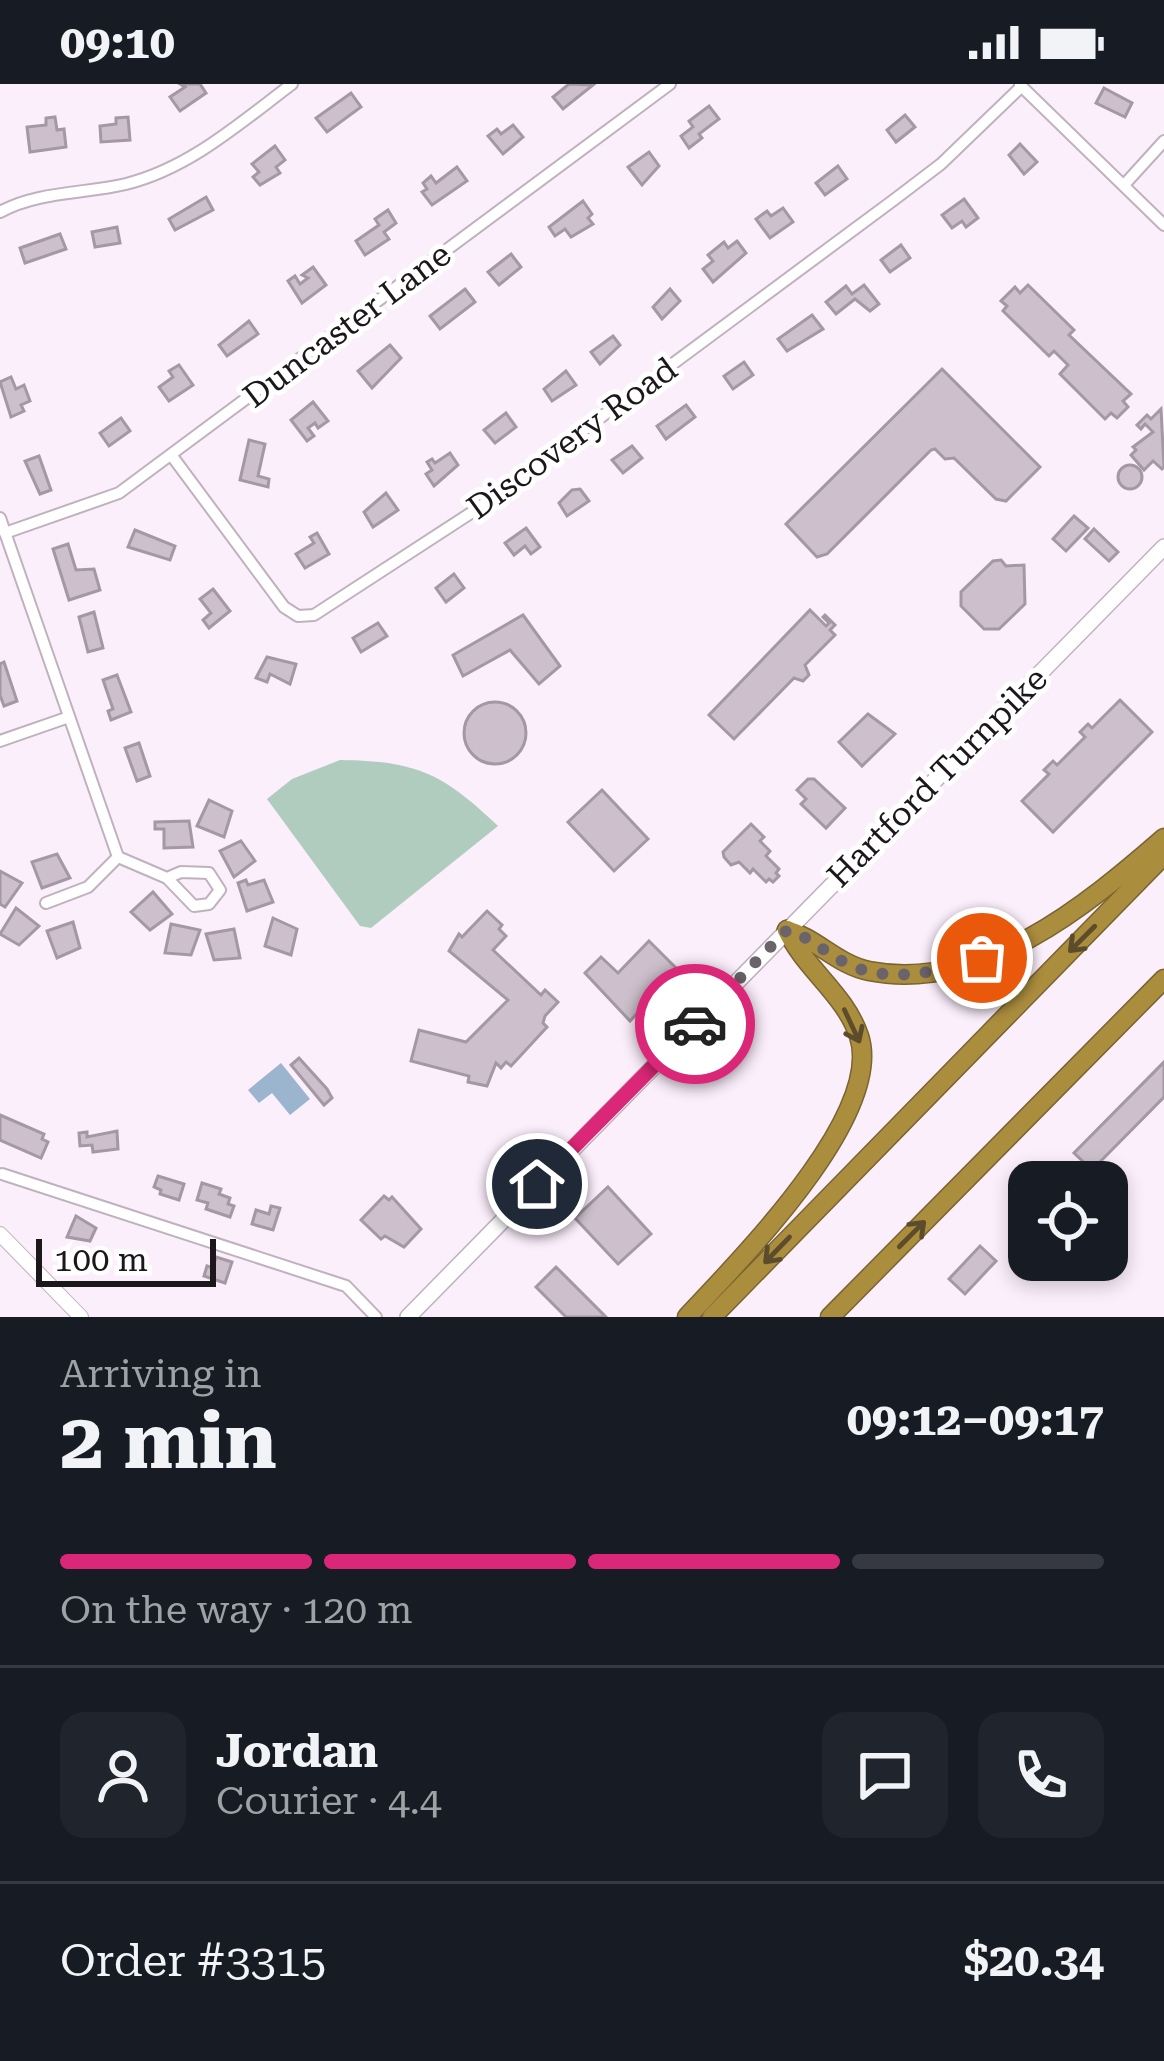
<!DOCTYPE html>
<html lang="en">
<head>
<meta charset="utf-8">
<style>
	:root { --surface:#171b24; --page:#20242c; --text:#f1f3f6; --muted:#9ea1a6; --line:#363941; --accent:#db2777 }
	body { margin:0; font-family:"Roboto Serif",serif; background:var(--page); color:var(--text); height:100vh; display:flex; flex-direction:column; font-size:45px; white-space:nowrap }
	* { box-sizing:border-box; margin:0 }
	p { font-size:39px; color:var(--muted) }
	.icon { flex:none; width:66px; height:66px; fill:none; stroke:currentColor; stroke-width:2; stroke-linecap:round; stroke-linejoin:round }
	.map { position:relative; height:1233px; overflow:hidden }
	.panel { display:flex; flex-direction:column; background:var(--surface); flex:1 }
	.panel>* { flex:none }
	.controls { position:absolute; left:1008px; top:1077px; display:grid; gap:24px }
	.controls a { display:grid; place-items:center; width:120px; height:120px; border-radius:24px; background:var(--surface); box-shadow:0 6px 18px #0003; font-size:60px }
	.scale { position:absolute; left:36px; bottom:30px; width:180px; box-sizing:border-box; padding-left:12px; border:6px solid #1b171b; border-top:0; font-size:33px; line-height:42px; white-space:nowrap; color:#1b171b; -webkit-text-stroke:9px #fff; paint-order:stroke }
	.pin { position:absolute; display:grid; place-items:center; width:102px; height:102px; color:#fff; margin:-51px; border:6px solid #fff; border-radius:50%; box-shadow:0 3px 12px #0007 }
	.courier { position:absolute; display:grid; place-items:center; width:120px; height:120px; margin:-60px; border:9px solid #db2777; border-radius:50%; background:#fff; color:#222; box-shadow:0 3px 15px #0007 }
	.overview em { font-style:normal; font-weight:700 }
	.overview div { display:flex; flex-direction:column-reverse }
	.overview { display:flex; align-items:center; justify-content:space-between; height:204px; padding:0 60px }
	h1 { font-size:78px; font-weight:700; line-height:90px }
	.bar { display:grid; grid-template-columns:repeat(4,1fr); gap:18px 12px; align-content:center; height:144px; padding:0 60px }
	.bar i { height:15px; border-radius:9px; background:var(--line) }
	.bar .current { background:var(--accent) }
	.bar p { grid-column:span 4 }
	.line { display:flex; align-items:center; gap:30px; padding:0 60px; border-top:3px solid var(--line) }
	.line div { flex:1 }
	.round { display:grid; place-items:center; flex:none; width:126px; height:126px; border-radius:24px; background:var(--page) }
	.status { display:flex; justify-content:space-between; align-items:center; height:84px; padding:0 60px; background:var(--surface); direction:ltr }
	.status svg { height:33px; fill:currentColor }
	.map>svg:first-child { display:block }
	.green { fill:#b0ccbe }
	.water { fill:#9bb5cf }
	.building { fill:#cdc0cc; stroke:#a498a4; stroke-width:3 }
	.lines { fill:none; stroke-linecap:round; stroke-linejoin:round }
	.minor-casing { stroke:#bfb2be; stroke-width:14 }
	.tertiary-casing { stroke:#bfb2be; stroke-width:16 }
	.secondary-casing { stroke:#bfb2be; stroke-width:18 }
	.motorway-casing { stroke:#796432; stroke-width:21 }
	.minor { stroke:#fff; stroke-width:10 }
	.tertiary { stroke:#fff; stroke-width:14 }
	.secondary { stroke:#fff; stroke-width:15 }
	.motorway { stroke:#ab8d3e; stroke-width:18 }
	.oneway { stroke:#5c4c2b }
	.done { stroke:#6a636a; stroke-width:12; stroke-dasharray:0 21.6 }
	.route { stroke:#db2777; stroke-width:15 }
	.labels { text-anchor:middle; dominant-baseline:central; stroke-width:10; stroke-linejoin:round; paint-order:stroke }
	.street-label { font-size:33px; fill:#1b171b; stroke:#fff }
</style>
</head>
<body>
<div class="status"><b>09:10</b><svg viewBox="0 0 49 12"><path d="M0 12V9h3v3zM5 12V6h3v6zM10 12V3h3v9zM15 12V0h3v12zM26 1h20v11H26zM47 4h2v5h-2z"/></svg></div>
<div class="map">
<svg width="1164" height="1233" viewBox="0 0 1164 1233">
	<rect width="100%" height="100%" fill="#fceffc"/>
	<path class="green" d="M340,676C417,677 442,689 498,742L371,844L360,842L267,715L292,695Z"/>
	<path class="water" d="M281,979L310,1015L290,1031L272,1009L259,1019L248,1006Z"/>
	<g class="building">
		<path d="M180,0H200L206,9L180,27L170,13L185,3Z"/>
		<path d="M569,0L593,1L563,25L553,13Z"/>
		<path d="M1104,4L1132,19L1125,33L1096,19Z"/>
		<path d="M351,9L361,23L327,48L316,34Z"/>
		<path d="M709,22L719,35L699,50L702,54L689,64L681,52L693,43L689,37Z"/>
		<path d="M905,31L915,43L896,58L887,46Z"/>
		<path d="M55,33L57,46L64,45L66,63L30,68L27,43L46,41V34Z"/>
		<path d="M128,33L130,56L101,58L100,42L116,40V34Z"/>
		<path d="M513,41L523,53L503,70L488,52L497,45L501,50Z"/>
		<path d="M1020,60L1037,78L1024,90L1009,71Z"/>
		<path d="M275,62L285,76L276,83L280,89L260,101L253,93L259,88L252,80Z"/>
		<path d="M649,68L659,82L642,101L628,83Z"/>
		<path d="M838,82L847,95L825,111L816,99Z"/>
		<path d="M457,83L467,97L432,121L422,108L427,105L423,99L431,92L436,99Z"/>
		<path d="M206,113L213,126L175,146L169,135Z"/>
		<path d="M964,115L978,134L966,143L962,137L952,144L942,131Z"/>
		<path d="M583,117L592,130L588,134L593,140L571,153L565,145L555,152L549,143Z"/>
		<path d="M783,124L793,138L770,154L756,135L767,127L771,132Z"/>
		<path d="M388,126L396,139L384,148L389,155L365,171L356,157L379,141L375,135Z"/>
		<path d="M117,143L120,159L95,163L92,148Z"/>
		<path d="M60,150L66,165L25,179L20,164Z"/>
		<path d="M737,157L746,169L713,198L703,185L713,177L708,171L724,158L728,164Z"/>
		<path d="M901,161L910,174L890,188L881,176Z"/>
		<path d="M511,170L521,183L499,201L488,188Z"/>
		<path d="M313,183L326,201L302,219L288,197L295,192L300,200L308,194L302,191Z"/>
		<path d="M864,201L879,220L870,227L855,215L836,230L826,218L846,202L852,210Z"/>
		<path d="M1028,201L1074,246L1069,251L1131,310L1123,317L1128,323L1117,334L1111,329L1105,335L1060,290L1068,281L1054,267L1049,272L1003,227L1007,222L1001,217L1015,203L1020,209Z"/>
		<path d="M465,205L475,218L440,245L430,232Z"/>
		<path d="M670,205L680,217L662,235L653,223Z"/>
		<path d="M812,231L823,245L787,267L778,255Z"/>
		<path d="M249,237L258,250L227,272L219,261Z"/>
		<path d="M613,252L620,261L600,280L591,268Z"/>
		<path d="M390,261L401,274L372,304L358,287Z"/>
		<path d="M744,278L753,291L733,305L724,292Z"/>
		<path d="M179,281L193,301L169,317L159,303L173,293L169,287Z"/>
		<path d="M942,285L1040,383L1006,417L996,415L954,374L945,375L935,365L931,366L827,470L817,473L786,440Z"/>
		<path d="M566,287L576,301L552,317L544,305Z"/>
		<path d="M11,293L16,305L24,301L30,317L21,321L24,327L11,333L0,298Z"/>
		<path d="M313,318L328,337L318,344L315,339L308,344L314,352L307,357L291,336Z"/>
		<path d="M686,321L695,333L666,355L657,342Z"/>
		<path d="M1161,325L1164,383L1162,385L1153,377L1144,386L1131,371L1136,366L1133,363L1153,348L1145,340L1141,345L1137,341L1147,331L1151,335Z"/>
		<path d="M506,329L516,343L495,359L484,346Z"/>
		<path d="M121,334L130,347L109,362L100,349Z"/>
		<path d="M249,356L265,360L258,392L269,395L268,403L240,396Z"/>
		<path d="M632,362L642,374L623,389L612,376Z"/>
		<path d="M450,369L458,381L434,402L426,390L432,386L427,378L432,375L435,379Z"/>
		<path d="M39,372L51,406L40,410L25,377Z"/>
		<circle cx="1130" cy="393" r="12"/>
		<path d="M580,405L589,417L567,432L559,419L572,406Z"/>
		<path d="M386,409L398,426L373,443L364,428Z"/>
		<path d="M1074,432L1088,444L1066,467L1053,455Z"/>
		<path d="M526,444L540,463L531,470L525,462L514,471L505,459Z"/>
		<path d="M1094,445L1118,468L1109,477L1085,455Z"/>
		<path d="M135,446L175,462L170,476L128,463Z"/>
		<path d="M317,449L329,470L305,484L296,470L314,459L310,453Z"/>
		<path d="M68,460L76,486L94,485L100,506L69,516L53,465Z"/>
		<path d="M1001,476L1006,482L1024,481L1025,520L999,545H984L961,522V508L993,477Z"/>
		<path d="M454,490L464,504L446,518L436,504Z"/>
		<path d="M213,505L230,527L209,544L203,536L211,529L200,515Z"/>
		<path d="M810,526L826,542L829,539L823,533L825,531L835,541L830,546L835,551L805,581L809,591L803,597L794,594L734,655L709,631Z"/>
		<path d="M94,528L103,564L88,568L79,533Z"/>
		<path d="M523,531L560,582L539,600L510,566L463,592L453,571Z"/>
		<path d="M378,539L387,552L361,568L353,554Z"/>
		<path d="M267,573L296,580L290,600L270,590L267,598L256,594Z"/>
		<path d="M4,578L17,617L4,622L0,611V580Z"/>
		<path d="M117,591L131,628L111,636L108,627L113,625L103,596Z"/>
		<path d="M1120,616L1152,648L1053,748L1022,717L1049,690L1044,686L1053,677L1057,681L1085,653L1080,648L1088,640L1092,644Z"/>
		<circle cx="495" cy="649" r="31"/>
		<path d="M868,630L895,650L862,682L839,658Z"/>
		<path d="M139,659L150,692L137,697L125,664Z"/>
		<path d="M808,695H814L845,724L826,744L801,720L806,715L797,706Z"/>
		<path d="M602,706L648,755L614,787L568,738Z"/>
		<path d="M209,716L232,727L224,753L197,742Z"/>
		<path d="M189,737L193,763L164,764V745H155V738Z"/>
		<path d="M751,740L764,753L760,757L770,767L766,772L779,785L776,789L779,792L773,798L769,795L766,798L753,785L750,789L739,778L731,781L724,773L723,768Z"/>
		<path d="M241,757L255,777L234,793L220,767Z"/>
		<path d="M57,770L70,794L42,804L32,778Z"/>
		<path d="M0,787L22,799L5,823L0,820Z"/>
		<path d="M246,796L248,801L264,796L273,818L247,827L238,799Z"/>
		<path d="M153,808L172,830L150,846L131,828Z"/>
		<path d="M16,824L39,842L19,861L0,850Z"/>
		<path d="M487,827L502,841L499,845L506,852L493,866L541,911L545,906L558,918L545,932L543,939L547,943L511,982L506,978L501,984L496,979L487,1002L468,998L469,992L411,977L419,946L466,958L508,916L449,867L459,850L462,853Z"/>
		<path d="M273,834L297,845L291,871L265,862Z"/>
		<path d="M73,838L80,864L57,874L47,847Z"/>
		<path d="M171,840L200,846L191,871L165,869Z"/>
		<path d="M234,845L240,874L214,876L206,850Z"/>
		<path d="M649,857L678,886L630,937L585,889L601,873L618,889Z"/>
		<path d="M299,974L327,1005L332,1014L324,1021L291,981Z"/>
		<path d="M1164,978V1013L1092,1086L1074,1069Z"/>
		<path d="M0,1031L44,1050L42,1055L48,1058L41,1074L0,1056Z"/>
		<path d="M117,1047L118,1065L93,1068L92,1061L80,1062L79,1049L87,1048V1053Z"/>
		<path d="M158,1092L184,1100L179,1116L160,1110L161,1106L154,1103Z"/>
		<path d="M202,1099L221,1105L219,1110L230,1114L228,1120L234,1122L230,1133L206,1125L208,1119L197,1116Z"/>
		<path d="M608,1103L651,1150L618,1180L575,1134Z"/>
		<path d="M384,1112L389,1116L392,1113L421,1145L404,1163L385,1152L381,1155L361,1136Z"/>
		<path d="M271,1122L280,1124L273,1146L252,1140L256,1126L269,1130Z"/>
		<path d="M76,1132L96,1144L90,1157L67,1153Z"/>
		<path d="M980,1162L996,1177L965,1210L949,1195Z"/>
		<path d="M216,1173L232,1178L225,1199L204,1192L207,1182L213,1184Z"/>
		<path d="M556,1183L606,1233H566L536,1203Z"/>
	</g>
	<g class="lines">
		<g class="minor-casing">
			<g id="minor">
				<path d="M1020,1L1164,141"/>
				<path d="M1124,101L1164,57"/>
				<path d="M0,128C39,107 84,110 126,100C190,84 240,39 292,0"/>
				<path d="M172,372L284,523L298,532L314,531L477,425L895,115L941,80L1021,3"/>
				<path d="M0,434L118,773L167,794L194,822L209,820L220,806L209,789L181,788L167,794"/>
				<path d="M5,449L119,409L670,0"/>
				<path d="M0,657L69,633"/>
				<path d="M46,819L88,803L118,773"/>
				<path d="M2,1090L346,1202L376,1233"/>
			</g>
		</g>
		<g class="tertiary-casing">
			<path id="tertiary" d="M0,1150L81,1233"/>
		</g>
		<g class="secondary-casing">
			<path id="secondary" d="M408,1233L1164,463"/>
		</g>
		<g class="motorway-casing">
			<g id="motorway">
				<path d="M787,846C817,855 838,881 869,887C981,909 1086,822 1164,754"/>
				<path d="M687,1233C739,1177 885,1031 859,952C845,910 805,885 787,846"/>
				<path d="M712,1233L1164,771"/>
				<path d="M830,1233L1164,895"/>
			</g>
		</g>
		<use href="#minor" class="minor"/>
		<use href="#tertiary" class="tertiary"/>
		<use href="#secondary" class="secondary"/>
		<use href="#motorway" class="motorway"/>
	</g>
	<defs><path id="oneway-shaft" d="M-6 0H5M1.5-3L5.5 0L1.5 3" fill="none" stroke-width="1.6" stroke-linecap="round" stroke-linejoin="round" transform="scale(3)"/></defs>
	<g class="oneway">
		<use href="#oneway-shaft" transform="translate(1082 855) rotate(135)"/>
		<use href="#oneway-shaft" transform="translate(852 942) rotate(65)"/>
		<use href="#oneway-shaft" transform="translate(912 1150) rotate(-45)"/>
		<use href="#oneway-shaft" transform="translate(777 1166) rotate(134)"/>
	</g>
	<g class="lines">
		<path class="done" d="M695,940L787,846C810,853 823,867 844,878C885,901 939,888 982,874"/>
		<path class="route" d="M537,1100L695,940"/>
	</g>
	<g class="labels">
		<g class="street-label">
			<text transform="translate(347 241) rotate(-37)">Duncaster Lane</text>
			<text transform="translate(572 354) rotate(-36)">Discovery Road</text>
			<text transform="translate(937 693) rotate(-45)">Hartford Turnpike</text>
		</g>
	</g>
</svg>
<div class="controls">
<a><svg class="icon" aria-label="locate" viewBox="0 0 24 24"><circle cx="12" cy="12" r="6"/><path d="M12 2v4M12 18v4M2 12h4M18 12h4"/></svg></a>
</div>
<div class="scale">100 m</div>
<div class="pin" style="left:982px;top:874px;background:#ea580c"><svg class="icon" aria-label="bag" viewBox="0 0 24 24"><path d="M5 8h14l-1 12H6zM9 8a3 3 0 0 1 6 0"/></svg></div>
<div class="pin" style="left:537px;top:1100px;background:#1f2937"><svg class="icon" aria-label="home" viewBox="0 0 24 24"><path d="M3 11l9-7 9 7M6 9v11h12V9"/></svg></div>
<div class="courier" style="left:695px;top:940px"><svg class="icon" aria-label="car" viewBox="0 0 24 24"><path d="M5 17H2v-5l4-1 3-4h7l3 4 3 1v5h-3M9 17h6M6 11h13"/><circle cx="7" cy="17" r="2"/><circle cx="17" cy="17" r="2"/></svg></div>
</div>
<section class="panel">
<div class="overview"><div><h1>2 min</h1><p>Arriving in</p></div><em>09:12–09:17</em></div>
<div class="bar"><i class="current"></i><i class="current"></i><i class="current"></i><i></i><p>On the way · 120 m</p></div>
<div class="line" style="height:216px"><a class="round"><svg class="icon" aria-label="person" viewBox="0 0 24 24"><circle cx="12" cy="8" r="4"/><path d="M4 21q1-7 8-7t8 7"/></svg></a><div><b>Jordan</b><p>Courier · 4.4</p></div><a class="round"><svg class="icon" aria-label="chat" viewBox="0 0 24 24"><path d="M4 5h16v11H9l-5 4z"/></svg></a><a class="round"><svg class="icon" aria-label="phone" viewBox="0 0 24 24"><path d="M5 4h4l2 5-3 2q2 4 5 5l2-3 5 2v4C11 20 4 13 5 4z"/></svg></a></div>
<div class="line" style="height:156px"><div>Order #3315</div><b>$20.34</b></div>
</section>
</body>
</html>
